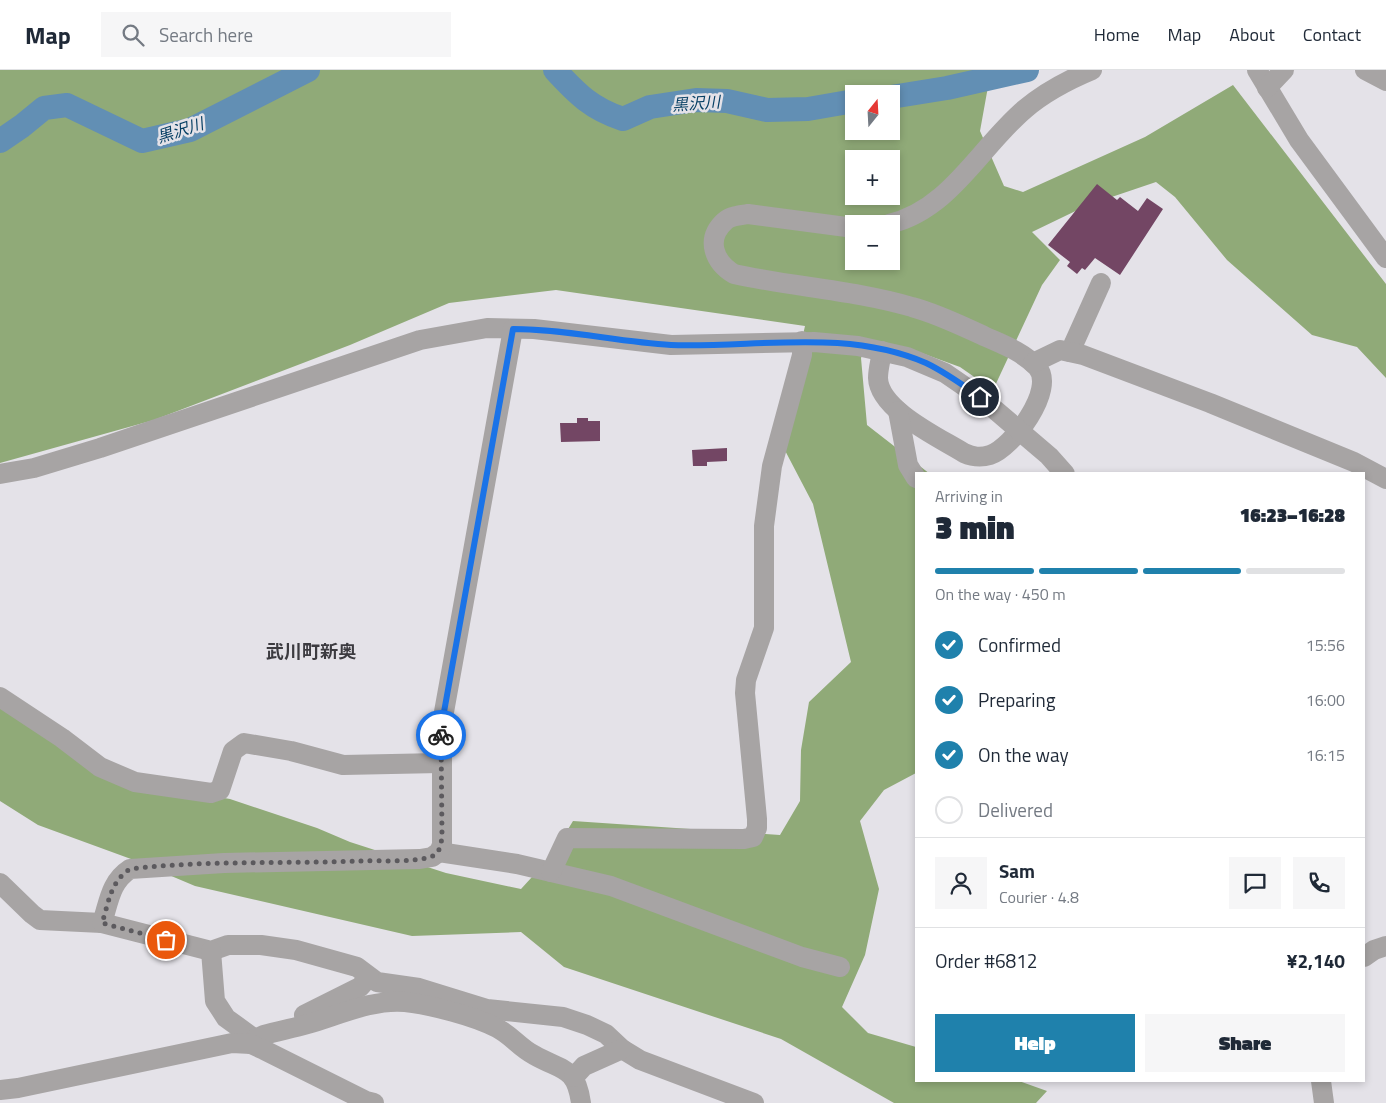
<!DOCTYPE html>
<html lang="en">
<head>
<meta charset="utf-8">
<style>
	:root { --surface:#fff; --page:#f6f6f7; --text:#1f2937; --muted:#747a83; --line:#e0e1e3; --accent:#1f81ac }
	body { margin:0; font-family:"Titillium Web","Noto Sans JP",sans-serif; background:var(--page); color:var(--text); height:100vh; display:flex; flex-direction:column; font-size:19px; white-space:nowrap }
	* { box-sizing:border-box; margin:0 }
	p { font-size:16px; color:var(--muted) }
	.icon { flex:none; width:28px; height:28px; fill:none; stroke:currentColor; stroke-width:2; stroke-linecap:round; stroke-linejoin:round }
	.map { position:relative; flex:1; overflow:hidden }
	.drawer { position:absolute; left:915px; top:402px; width:450px; height:610px; display:flex; flex-direction:column; background:var(--surface); border-radius:0px; box-shadow:0 2px 8px #0003 }
	.drawer>* { flex:none }
	.needle { width:32px; rotate:18deg }
	.controls { position:absolute; left:845px; top:15px; display:grid; gap:10px }
	.controls a { display:grid; place-items:center; width:55px; height:55px; border-radius:0px; background:var(--surface); box-shadow:0 2px 8px #0003; font-size:25px }
	.pin { position:absolute; display:grid; place-items:center; width:42px; height:42px; color:#fff; margin:-21px; border:2px solid #fff; border-radius:50%; box-shadow:0 1px 5px #0007 }
	.courier { position:absolute; display:grid; place-items:center; width:50px; height:50px; margin:-25px; border:4px solid #1a73e8; border-radius:50%; background:#fff; color:#222; box-shadow:0 1px 6px #0007 }
	.summary em { font-style:normal; font-weight:800 }
	.summary div { display:flex; flex-direction:column-reverse }
	.summary { display:flex; align-items:center; justify-content:space-between; height:85px; padding:0 20px }
	h1 { font-size:32px; font-weight:800; line-height:38px }
	.bar { display:grid; grid-template-columns:repeat(4,1fr); gap:8px 5px; align-content:center; height:60px; padding:0 20px }
	.bar i { height:6px; border-radius:4px; background:var(--line) }
	.bar .on { background:var(--accent) }
	.bar p { grid-column:span 4 }
	.line { display:flex; align-items:center; gap:12px; padding:0 20px; border-top:1px solid var(--line) }
	.line div { flex:1 }
	.round { display:grid; place-items:center; flex:none; width:52px; height:52px; border-radius:0px; background:var(--page) }
	ol { padding:0 20px; list-style:none }
	li { display:flex; align-items:center; gap:15px; height:55px }
	li p { margin-inline-start:auto }
	li .icon { padding:5px; border-radius:50%; background:var(--accent); color:#fff; stroke-width:4 }
	li:last-child { color:var(--muted) }
	li i { width:28px; height:28px; border:2px solid var(--line); border-radius:50% }
	.button { display:flex; gap:10px; margin-top:auto; padding:10px 20px }
	.button a { flex:1; height:58px; border-radius:0px; background:var(--accent); color:#fff; font-size:20px; font-weight:800; line-height:58px; text-align:center }
	.button a+a { background:var(--page); color:var(--text) }
	header { display:flex; align-items:center; gap:30px; box-sizing:border-box; height:70px; padding:0 25px; background:var(--surface); border-bottom:1px solid var(--line) }
	header strong { font-size:24px }
	nav { display:flex; gap:28px; margin-inline-start:auto; font-size:18px }
	.search { width:350px; height:45px; background:var(--page); display:flex; align-items:center; gap:12px; box-sizing:border-box; padding:0 18px; border-radius:0px; color:var(--muted); font-size:19px }
	.map>svg:first-child { display:block }
	.forest { fill:#90aa78; fill-rule:evenodd }
	.lines { fill:none; stroke-linecap:round; stroke-linejoin:round }
	.river { stroke:#628fb4; stroke-width:24 }
	.building { fill:#734664 }
	.minor { stroke:#a7a4a4; stroke-width:20 }
	.done { stroke:#5c5a5e; stroke-width:5; stroke-dasharray:0 9 }
	.route { stroke:#1a73e8; stroke-width:6 }
	.labels { text-anchor:middle; dominant-baseline:central; stroke-width:5; stroke-linejoin:round; paint-order:stroke }
	.water-label { font-size:16px; font-style:italic; fill:#063f64; stroke:#e4e2e8 }
	.quarter-label { font-size:18px; font-weight:bold; fill:#3c3b40; stroke:#e4e2e8 }
</style>
</head>
<body>
<header>
<strong>Map</strong>
<div class="search"><svg class="icon" aria-label="search" viewBox="0 0 24 24"><circle cx="10" cy="10" r="6"/><path d="M15 15l6 6"/></svg>Search here</div>
<nav><a>Home</a><a>Map</a><a>About</a><a>Contact</a></nav>
</header>
<div class="map">
<svg width="1386" height="1033" viewBox="0 0 1386 1033">
	<rect width="100%" height="100%" fill="#e4e2e8"/>
	<path class="forest" d="M0,0H991L980,61L1004,116L1023,122L1145,67L1233,15L1386,214V308L1357,277L1312,265L1227,190L1175,127L1156,112L1088,135L1032,162L1060,190L1042,215L993,320L960,297L916,281L868,271L861,288L867,355L930,404H916V703L884,720L860,751L879,819L865,885L842,937L868,963L916,977V1011H1019L1047,1021L1036,1033H894L781,969L564,897L521,862L412,866L195,816L131,789L38,755L0,731V622L107,708L230,729L317,758L350,772L446,803L521,819L553,784L573,751L780,765L800,731L801,680L809,632L851,592L813,434L779,369L805,256L556,220L449,233L350,275L154,350L0,393ZM854,24H891V61H854ZM854,89H891V126H854ZM854,154H891V191H854Z"/>
	<g class="lines">
		<g class="river">
			<path d="M555,0C577,24 592,39 623,49L650,37L696,30L727,31L767,40L808,39L854,31"/>
			<path d="M891,27L947,18L1027,0"/>
			<path d="M0,71L22,56L44,38L67,35L142,71L190,60L308,0"/>
		</g>
	</g>
	<g class="building">
		<path d="M1097,114L1117,130L1120,127L1138,141L1147,128L1163,139L1120,205L1095,188L1085,200L1082,198L1077,204L1067,196L1070,192L1048,175Z"/>
		<path d="M577,348H588V351H600V371L561,372L560,353H577Z"/>
		<path d="M727,378V391L707,392V396H693L692,380Z"/>
	</g>
	<g class="lines">
		<g class="minor">
			<path d="M1257,0L1299,70L1386,188"/>
			<path d="M1365,0L1386,11"/>
			<path d="M1267,18L1284,0"/>
			<path d="M889,154C950,140 980,77 1025,39C1045,22 1068,10 1092,0"/>
			<path d="M854,158L748,144C741,145 730,146 725,151C705,169 714,192 734,204C793,217 854,220 912,237C938,244 962,256 986,267C1004,275 1023,282 1037,297C1057,319 1012,378 990,385C980,388 973,387 964,383C940,368 879,340 878,308C878,299 881,289 882,281"/>
			<path d="M1070,282L1101,213"/>
			<path d="M1033,293L1060,280L1083,285L1210,333L1354,392L1386,409"/>
			<path d="M898,341L908,395L916,408"/>
			<path d="M0,404L34,398L100,378L420,270L487,258L534,259L671,275L814,272L858,276L907,287L945,303L980,327L1049,386L1065,404"/>
			<path d="M0,627L62,668L100,697L135,712L211,723L220,720L233,681L244,673L291,681L343,695L440,693"/>
			<path d="M439,782L517,794L611,816L802,887L840,897"/>
			<path d="M551,802L567,768L744,769L753,767L757,758V749L745,623L746,610L764,558V456L772,396L802,285V271"/>
			<path d="M0,813L32,844L40,850L102,853L211,881L228,875H261L296,880L357,897L377,912L419,918L487,939L563,947L587,955L606,964L622,979L640,990L754,1033"/>
			<path d="M102,853C109,832 110,812 130,799L224,793L420,789L432,787L439,782L442,775V653L513,259"/>
			<path d="M211,881L215,931L226,948L255,969"/>
			<path d="M1364,887L1374,880L1386,876"/>
			<path d="M304,945L360,917L369,907"/>
			<path d="M251,974L255,969L264,965C279,961 294,958 308,954C339,945 373,929 405,932C431,935 474,946 497,958C511,965 520,978 534,985C562,1001 576,996 581,1033"/>
			<path d="M574,1007L584,996L622,979"/>
			<path d="M1321,1011L1324,1033"/>
			<path d="M0,1020L18,1018L232,973L251,974L264,980L366,1031L374,1033"/>
		</g>
	</g>
	<g class="lines">
		<path class="done" d="M166,870L102,853C109,832 110,812 130,799C206,790 282,794 358,791C380,790 410,793 430,787C440,784 441,775 442,766L441,665"/>
		<path class="route" d="M441,665L442,653L513,259C566,259 618,272 671,275C755,278 845,258 926,293C945,302 963,315 980,327"/>
	</g>
	<g class="labels">
		<g class="water-label">
			<text transform="translate(696 33) rotate(-4)">黒沢川</text>
			<text transform="translate(180 60) rotate(-18)">黒沢川</text>
		</g>
		<g class="quarter-label">
			<text x="311" y="581">武川町新奥</text>
		</g>
	</g>
</svg>
<div class="controls">
<a><svg class="needle" viewBox="-14 -14 28 28"><path d="M0-13l5 13h-10z" fill="#e53935"/><path d="M0 13l5-13h-10z" fill="#747a83"/></svg></a>
<a>+</a>
<a>−</a>
</div>
<div class="pin" style="left:166px;top:870px;background:#ea580c"><svg class="icon" aria-label="bag" viewBox="0 0 24 24"><path d="M5 8h14l-1 12H6zM9 8a3 3 0 0 1 6 0"/></svg></div>
<div class="pin" style="left:980px;top:327px;background:#1f2937"><svg class="icon" aria-label="home" viewBox="0 0 24 24"><path d="M3 11l9-7 9 7M6 9v11h12V9"/></svg></div>
<div class="courier" style="left:441px;top:665px"><svg class="icon" aria-label="bike" viewBox="0 0 24 24"><circle cx="6" cy="16" r="4"/><circle cx="18" cy="16" r="4"/><path d="M6 16l4-8h5l3 8M10 8l3 8H6M13 5h3"/></svg></div>
<section class="drawer">
<div class="summary"><div><h1>3 min</h1><p>Arriving in</p></div><em>16:23–16:28</em></div>
<div class="bar"><i class="on"></i><i class="on"></i><i class="on"></i><i></i><p>On the way · 450 m</p></div>
<ol>
<li><svg class="icon" aria-label="check" viewBox="0 0 24 24"><path d="M5 12l5 5 9-10"/></svg>Confirmed<p>15:56</p></li>
<li><svg class="icon" aria-label="check" viewBox="0 0 24 24"><path d="M5 12l5 5 9-10"/></svg>Preparing<p>16:00</p></li>
<li><svg class="icon" aria-label="check" viewBox="0 0 24 24"><path d="M5 12l5 5 9-10"/></svg>On the way<p>16:15</p></li>
<li><i></i>Delivered</li>
</ol>
<div class="line" style="height:90px"><a class="round"><svg class="icon" aria-label="person" viewBox="0 0 24 24"><circle cx="12" cy="8" r="4"/><path d="M4 21q1-7 8-7t8 7"/></svg></a><div><b>Sam</b><p>Courier · 4.8</p></div><a class="round"><svg class="icon" aria-label="chat" viewBox="0 0 24 24"><path d="M4 5h16v11H9l-5 4z"/></svg></a><a class="round"><svg class="icon" aria-label="phone" viewBox="0 0 24 24"><path d="M5 4h4l2 5-3 2q2 4 5 5l2-3 5 2v4C11 20 4 13 5 4z"/></svg></a></div>
<div class="line" style="height:65px"><div>Order #6812</div><b>¥2,140</b></div>
<div class="button"><a>Help</a><a>Share</a></div>
</section>
</div>
</body>
</html>
